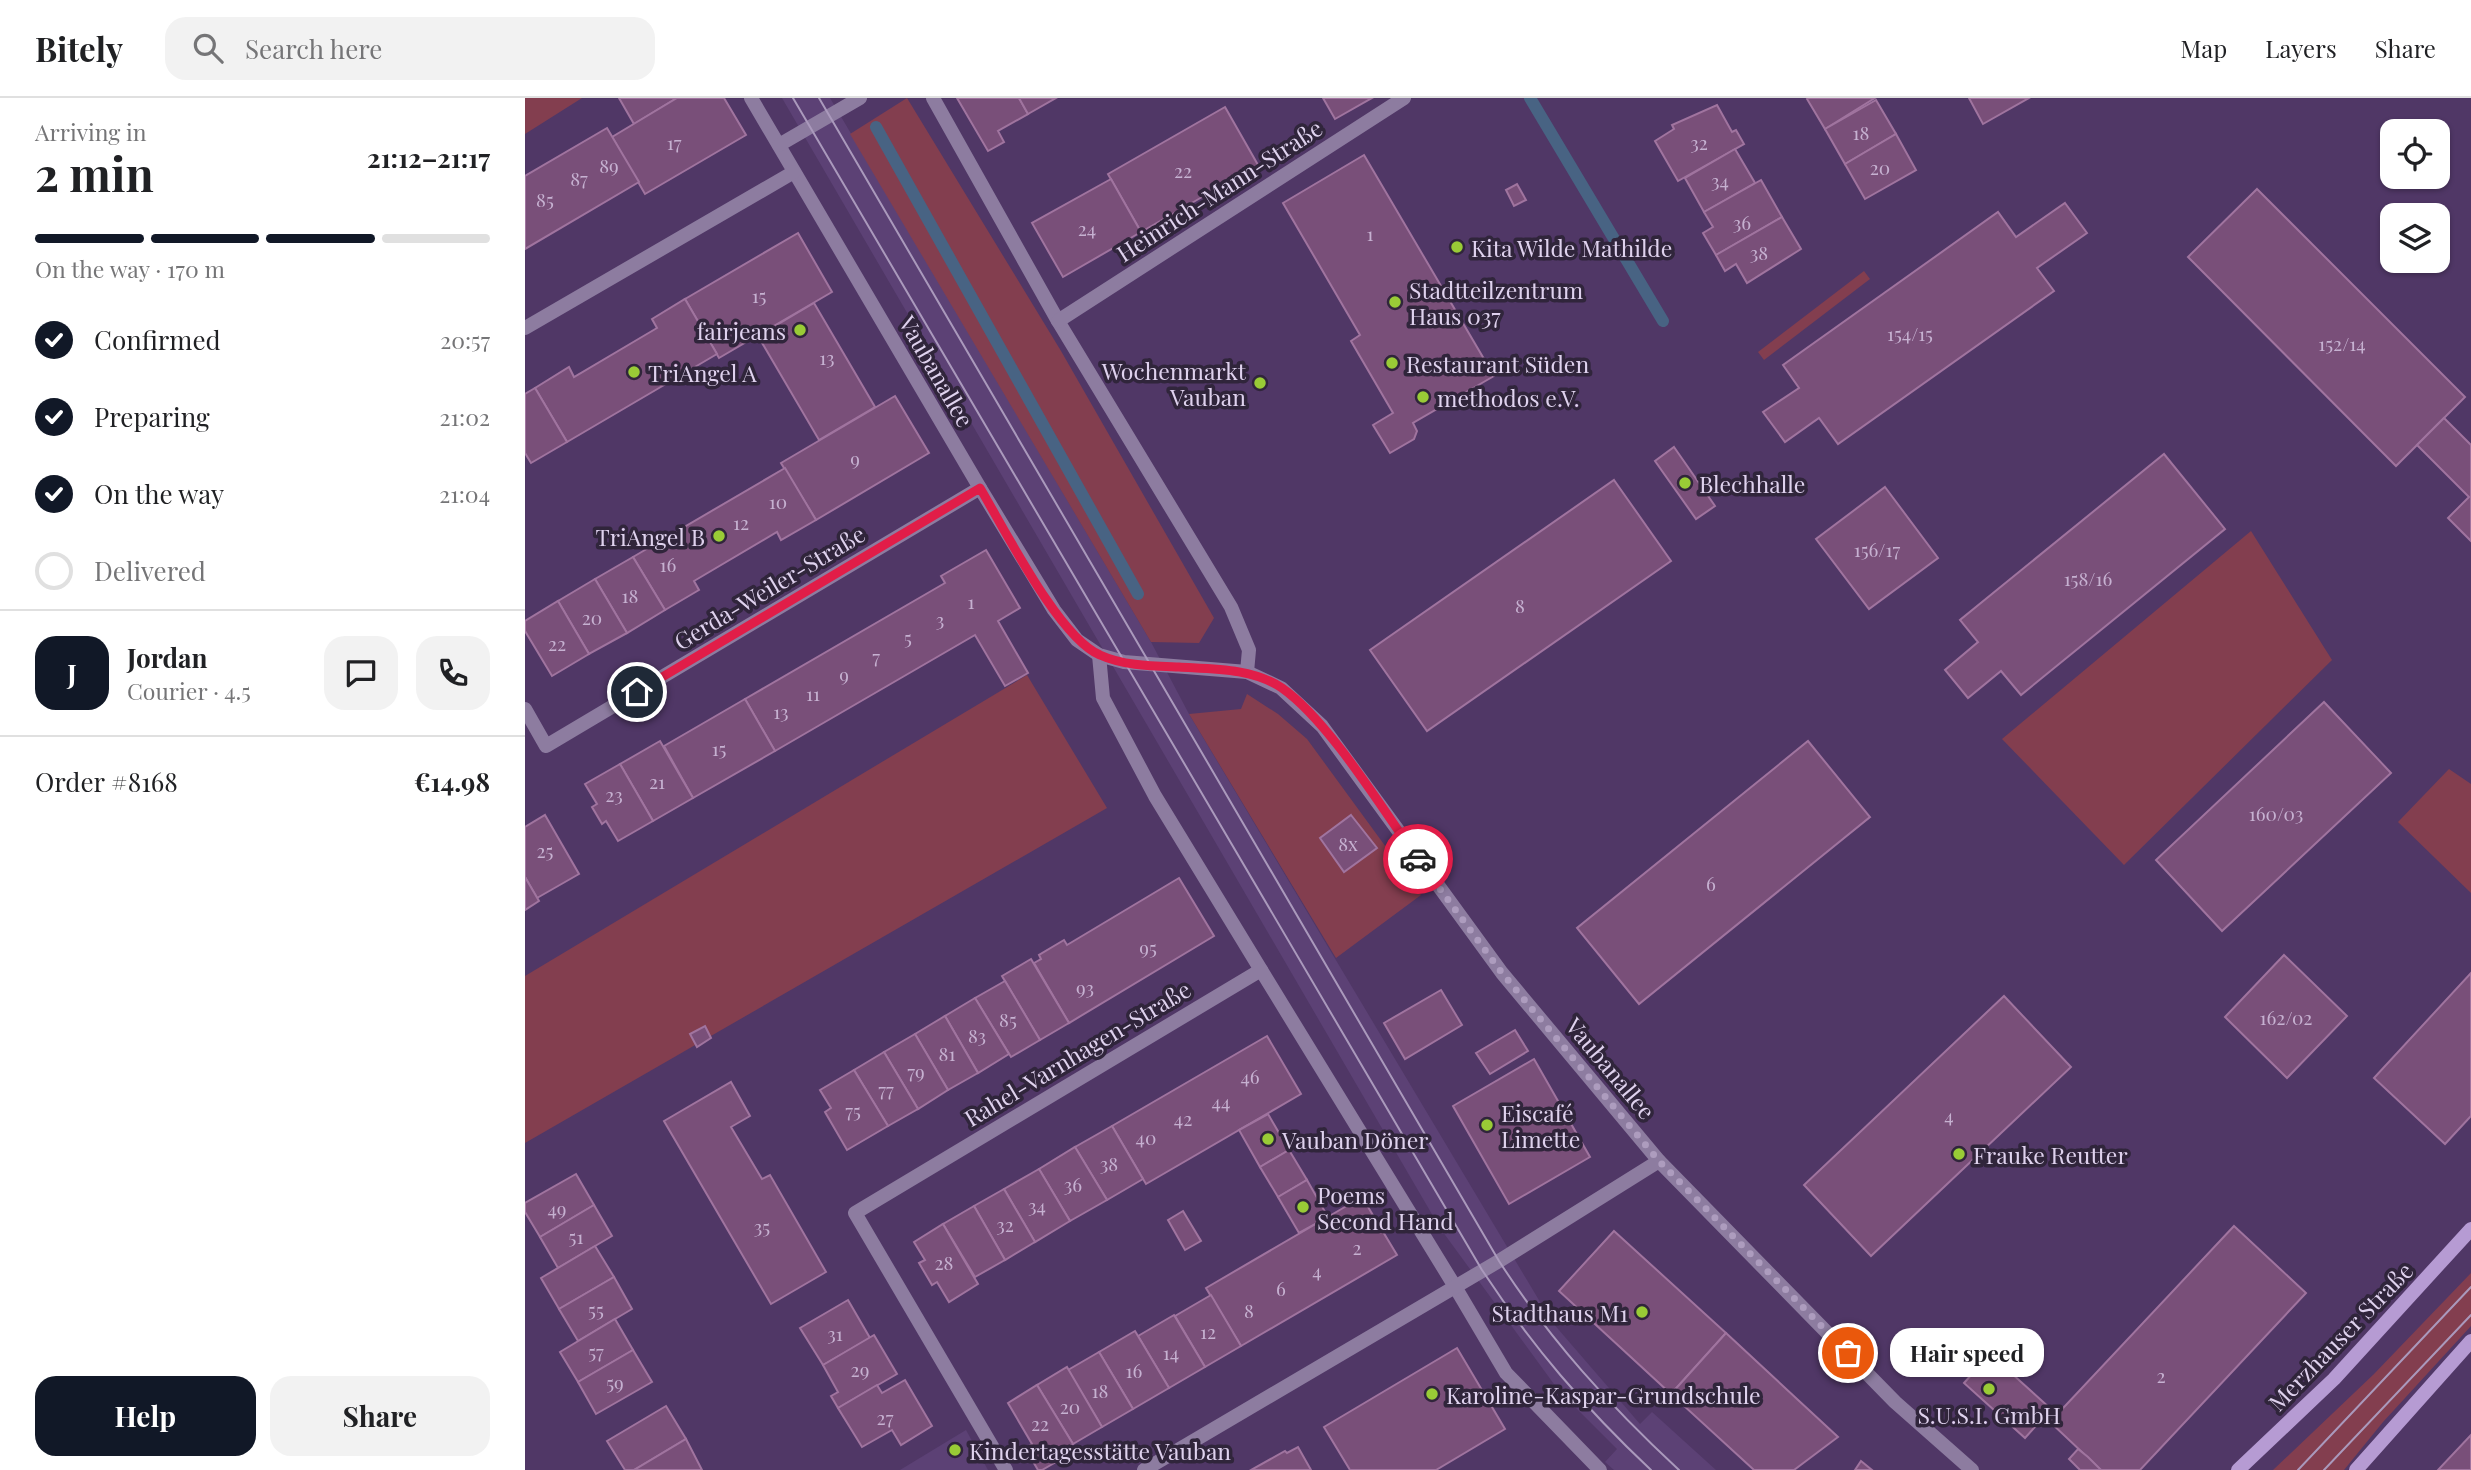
<!DOCTYPE html>
<html lang="en">
<head>
<meta charset="utf-8">
<style>
	:root { --surface:#fff; --page:#f2f2f2; --text:#202124; --muted:#757577; --line:#e0e0e0; --accent:#111827 }
	body { margin:0; font-family:"Playfair Display",serif; background:var(--page); color:var(--text); height:100vh; display:flex; flex-direction:column; font-size:26px; white-space:nowrap }
	* { box-sizing:border-box; margin:0 }
	p { font-size:23px; color:var(--muted) }
	.icon { flex:none; width:38px; height:38px; fill:none; stroke:currentColor; stroke-width:2; stroke-linecap:round; stroke-linejoin:round }
	.map { position:relative; flex:1; overflow:hidden }
	.drawer { display:flex; flex-direction:column; background:var(--surface); width:525px }
	.drawer>* { flex:none }
	.fabs { position:absolute; left:1855px; top:21px; display:grid; gap:14px }
	.fabs a { display:grid; place-items:center; width:70px; height:70px; border-radius:14px; background:var(--surface); box-shadow:0 2px 5px #0004; font-size:35px }
	.pin { position:absolute; display:grid; place-items:center; width:60px; height:60px; color:#fff; margin:-30px; border:4px solid #fff; border-radius:50%; box-shadow:0 2px 7px #0007 }
	.courier { position:absolute; display:grid; place-items:center; width:70px; height:70px; margin:-35px; border:5px solid #e11d48; border-radius:50%; background:#fff; color:#222; box-shadow:0 2px 9px #0007 }
	.bubble { position:absolute; height:49px; border-radius:21px; background:var(--surface); box-shadow:0 2px 5px #0004; font-size:23px; font-weight:700; line-height:49px; text-align:center }
	.summary em { font-style:normal; font-weight:700 }
	.summary div { display:flex; flex-direction:column-reverse }
	.summary { display:flex; align-items:center; justify-content:space-between; height:119px; padding:0 35px }
	h1 { font-size:46px; font-weight:700; line-height:52px }
	.bar { display:grid; grid-template-columns:repeat(4,1fr); gap:10px 7px; align-content:center; height:84px; padding:0 35px }
	.bar i { height:9px; border-radius:5px; background:var(--line) }
	.bar .current { background:var(--accent) }
	.bar p { grid-column:span 4 }
	.line { display:flex; align-items:center; gap:18px; padding:0 35px; border-top:2px solid var(--line) }
	.line div { flex:1 }
	.round { display:grid; place-items:center; flex:none; width:74px; height:74px; border-radius:21px; background:var(--page) }
	ol { padding:0 35px; list-style:none }
	li { display:flex; align-items:center; gap:21px; height:77px }
	li p { margin-inline-start:auto }
	li .icon { padding:7px; border-radius:50%; background:var(--accent); color:#fff; stroke-width:4 }
	li:last-child { color:var(--muted) }
	li i { width:38px; height:38px; border:4px solid var(--line); border-radius:50% }
	.cta { display:flex; gap:14px; margin-top:auto; padding:14px 35px }
	.cta a { flex:1; height:80px; border-radius:21px; background:var(--accent); color:#fff; font-size:28px; font-weight:700; line-height:80px; text-align:center }
	.cta a+a { background:var(--page); color:var(--text) }
	header { display:flex; align-items:center; gap:42px; box-sizing:border-box; height:98px; padding:0 35px; background:var(--surface); border-bottom:2px solid var(--line) }
	header strong { font-size:33px }
	nav { display:flex; gap:38px; margin-inline-start:auto; font-size:24px }
	.search { width:490px; height:63px; background:var(--page); display:flex; align-items:center; gap:18px; box-sizing:border-box; padding:0 24px; border-radius:21px; color:var(--muted); font-size:26px }
	main { display:flex; flex:1; min-height:0 }
	.map>svg:first-child { display:block }
	.built { fill:#5c4175 }
	.green { fill:#833e4f }
	.lines { fill:none; stroke-linecap:round; stroke-linejoin:round }
	.stream { stroke:#486383; stroke-width:12 }
	.building { fill:#794f79; stroke:#a0749f; stroke-width:2 }
	.pedestrian { stroke:#8d7ca0; stroke-width:14 }
	.minor { stroke:#8d7ca0; stroke-width:14 }
	.secondary { stroke:#b69bd3; stroke-width:14 }
	.tram { stroke:#aa99bc; stroke-width:2 }
	.done { stroke:#ad9cbe; stroke-width:7; stroke-dasharray:0 12.6 }
	.route { stroke:#e11d48; stroke-width:9 }
	.poi-dot { fill:#99cb36; stroke:#30253b; stroke-width:2.5 }
	.labels { text-anchor:middle; dominant-baseline:central; stroke-width:7; stroke-linejoin:round; paint-order:stroke }
	.number-label { font-size:19px; fill:#c6b1d1 }
	.street-label { font-size:23px; fill:#dfd2ee; stroke:#30253b }
	.poi-label { font-size:23px; fill:#dfd2ee; stroke:#30253b; text-anchor:start }
</style>
</head>
<body>
<header>
<strong>Bitely</strong>
<div class="search"><svg class="icon" aria-label="search" viewBox="0 0 24 24"><circle cx="10" cy="10" r="6"/><path d="M15 15l6 6"/></svg>Search here</div>
<nav><a>Map</a><a>Layers</a><a>Share</a></nav>
</header>
<main>
<section class="drawer">
<div class="summary"><div><h1>2 min</h1><p>Arriving in</p></div><em>21:12–21:17</em></div>
<div class="bar"><i class="current"></i><i class="current"></i><i class="current"></i><i></i><p>On the way · 170 m</p></div>
<ol>
<li><svg class="icon" aria-label="check" viewBox="0 0 24 24"><path d="M5 12l5 5 9-10"/></svg>Confirmed<p>20:57</p></li>
<li><svg class="icon" aria-label="check" viewBox="0 0 24 24"><path d="M5 12l5 5 9-10"/></svg>Preparing<p>21:02</p></li>
<li><svg class="icon" aria-label="check" viewBox="0 0 24 24"><path d="M5 12l5 5 9-10"/></svg>On the way<p>21:04</p></li>
<li><i></i>Delivered</li>
</ol>
<div class="line" style="height:126px"><b class="round" style="background:var(--accent);color:#fff">J</b><div><b>Jordan</b><p>Courier · 4.5</p></div><a class="round"><svg class="icon" aria-label="chat" viewBox="0 0 24 24"><path d="M4 5h16v11H9l-5 4z"/></svg></a><a class="round"><svg class="icon" aria-label="phone" viewBox="0 0 24 24"><path d="M5 4h4l2 5-3 2q2 4 5 5l2-3 5 2v4C11 20 4 13 5 4z"/></svg></a></div>
<div class="line" style="height:91px"><div>Order #8168</div><b>€14.98</b></div>
<div class="cta"><a>Help</a><a>Share</a></div>
</section>
<div class="map">
<svg width="1946" height="1372" viewBox="0 0 1946 1372">
	<rect width="100%" height="100%" fill="#503766"/>
	<g class="built">
		<path d="M257,0H305L626,544L664,616L1027,1224L1115,1326L1127,1314L1191,1372H1089L1080,1364L1092,1351L1034,1293L915,1130Z"/>
		<path d="M441,1332L463,1372H375Z"/>
	</g>
	<g class="green">
		<path d="M0,0H57L0,36Z"/>
		<path d="M382,0L536,253L689,520L674,545L626,544L325,36Z"/>
		<path d="M1339,173L1345,181L1239,262L1233,254Z"/>
		<path d="M1726,433L1807,562L1599,767L1477,641Z"/>
		<path d="M502,577L582,710L0,1045V878Z"/>
		<path d="M722,596L753,616L782,641L896,797L811,860L664,616L716,611Z"/>
		<path d="M1924,671L1946,686V795L1873,724Z"/>
		<path d="M1946,1175V1228L1858,1324L1819,1372H1748L1849,1276Z"/>
	</g>
	<g class="lines">
		<g class="stream">
			<path d="M1005,0L1138,223"/>
			<path d="M351,29L613,496"/>
		</g>
	</g>
	<g class="building">
		<path d="M94,0H152L109,26Z"/>
		<path d="M152,0H199L221,37L120,96L87,39Z"/>
		<path d="M432,0H494L503,16L473,33L479,44L463,53Z"/>
		<path d="M494,0H531L503,16Z"/>
		<path d="M798,0H847L810,21Z"/>
		<path d="M1350,0L1300,31L1282,1L1283,0Z"/>
		<path d="M1444,0H1504L1458,26Z"/>
		<path d="M1351,2L1371,36L1320,66L1300,31Z"/>
		<path d="M1192,7L1207,34L1211,32L1219,46L1153,83L1130,43L1149,31L1147,27Z"/>
		<path d="M700,9L733,67L616,134L583,76Z"/>
		<path d="M82,30L114,84L0,151V78Z"/>
		<path d="M1371,36L1391,72L1340,101L1320,66Z"/>
		<path d="M1210,51L1230,85L1179,114L1160,80Z"/>
		<path d="M839,57L969,278L888,325L892,333L889,341L865,355L848,327L868,315L826,243L835,237L758,105Z"/>
		<path d="M586,81L616,134L538,179L507,125Z"/>
		<path d="M1236,82L1257,119L1191,157L1178,135L1188,129L1179,114Z"/>
		<path d="M992,86L1001,102L989,108L981,92Z"/>
		<path d="M1732,91L1940,299L1871,368L1663,159Z"/>
		<path d="M1540,105L1562,135L1512,170L1529,193L1313,346L1294,320L1260,344L1238,314L1274,290L1258,267L1473,114L1491,139Z"/>
		<path d="M1257,119L1276,151L1222,185L1211,166L1200,173L1191,157Z"/>
		<path d="M273,135L307,194L194,260L160,201Z"/>
		<path d="M160,201L192,256L42,344L10,290L44,269L49,279L132,230L127,221Z"/>
		<path d="M289,205L350,309L294,342L233,238Z"/>
		<path d="M10,290L42,344L6,365L0,355V296Z"/>
		<path d="M370,298L404,355L291,422L256,365Z"/>
		<path d="M1919,320L1946,347V443L1923,420L1944,399L1892,347Z"/>
		<path d="M1149,349L1190,408L1171,421L1130,363Z"/>
		<path d="M1639,356L1700,431L1496,597L1476,573L1443,600L1420,572L1453,544L1435,522Z"/>
		<path d="M260,370L291,422L256,442L252,434L169,483L174,492L140,512L108,459Z"/>
		<path d="M1089,382L1146,463L902,633L845,552Z"/>
		<path d="M1360,389L1413,460L1344,511L1291,441Z"/>
		<path d="M461,452L495,510L473,523L503,575L480,588L450,537L250,653L220,601L420,485L416,478Z"/>
		<path d="M108,459L140,512L102,535L70,481Z"/>
		<path d="M70,481L102,535L64,556L33,503Z"/>
		<path d="M33,503L64,556L27,578L0,533V523Z"/>
		<path d="M220,601L250,653L168,700L139,648Z"/>
		<path d="M1799,604L1866,675L1697,833L1631,762Z"/>
		<path d="M135,643L168,700L128,723L95,666Z"/>
		<path d="M1283,643L1345,719L1114,906L1052,830Z"/>
		<path d="M95,666L128,723L93,743L81,723L77,726L67,709L72,706L60,686Z"/>
		<path d="M20,717L54,776L12,800L0,779V729Z"/>
		<path d="M826,717L852,750L819,774L795,740Z"/>
		<path d="M0,779L14,803L0,812Z"/>
		<path d="M654,780L689,838L544,925L509,865L516,861L514,857L539,842L542,847Z"/>
		<path d="M1759,857L1822,918L1762,980L1700,919Z"/>
		<path d="M506,861L544,925L515,942L477,878Z"/>
		<path d="M1946,875V1018L1920,1046L1849,980Z"/>
		<path d="M480,883L515,942L486,959L450,900Z"/>
		<path d="M916,892L937,927L880,961L859,925Z"/>
		<path d="M1479,898L1546,969L1346,1158L1279,1087Z"/>
		<path d="M450,900L484,956L453,975L420,918Z"/>
		<path d="M420,918L453,975L423,992L390,936Z"/>
		<path d="M180,928L186,940L172,949L165,936Z"/>
		<path d="M990,932L1003,953L965,976L951,955Z"/>
		<path d="M390,936L423,992L393,1011L359,954Z"/>
		<path d="M742,938L776,996L621,1086L587,1028Z"/>
		<path d="M359,954L393,1011L363,1028L329,972Z"/>
		<path d="M1009,961L1065,1059L984,1106L928,1008Z"/>
		<path d="M329,972L363,1028L322,1052L300,1014L306,1010L295,992Z"/>
		<path d="M206,984L225,1018L206,1029L237,1081L245,1077L301,1174L246,1206L139,1023Z"/>
		<path d="M743,1016L764,1052L735,1069L714,1032Z"/>
		<path d="M587,1028L618,1081L582,1102L550,1049Z"/>
		<path d="M550,1049L582,1102L545,1123L514,1071Z"/>
		<path d="M764,1052L782,1082L753,1099L735,1069Z"/>
		<path d="M514,1071L545,1123L510,1144L479,1091Z"/>
		<path d="M51,1076L69,1107L15,1139L0,1114V1105Z"/>
		<path d="M782,1082L803,1119L774,1135L753,1099Z"/>
		<path d="M479,1091L510,1144L480,1162L449,1108Z"/>
		<path d="M837,1099L872,1157L716,1248L681,1190Z"/>
		<path d="M69,1107L87,1138L33,1170L15,1139Z"/>
		<path d="M449,1108L480,1162L450,1179L418,1126Z"/>
		<path d="M658,1113L676,1143L660,1152L643,1122Z"/>
		<path d="M418,1126L453,1186L424,1204L412,1184L407,1187L394,1165L400,1162L389,1144Z"/>
		<path d="M1709,1128L1781,1195L1615,1372H1576L1525,1324Z"/>
		<path d="M1089,1133L1201,1235L1146,1296L1034,1193Z"/>
		<path d="M70,1148L89,1179L34,1211L16,1180Z"/>
		<path d="M89,1179L107,1211L53,1243L34,1211Z"/>
		<path d="M686,1197L716,1248L680,1269L650,1218Z"/>
		<path d="M323,1202L345,1240L298,1267L275,1230Z"/>
		<path d="M649,1217L680,1269L644,1290L613,1238Z"/>
		<path d="M90,1221L108,1252L53,1284L35,1254Z"/>
		<path d="M610,1233L644,1290L608,1311L574,1254Z"/>
		<path d="M1201,1235L1272,1301L1313,1339L1269,1372H1229L1146,1296Z"/>
		<path d="M349,1237L372,1276L313,1310L306,1298L313,1294L298,1267Z"/>
		<path d="M932,1250L980,1331L911,1372H825L799,1329Z"/>
		<path d="M108,1252L127,1284L71,1316L53,1284Z"/>
		<path d="M574,1254L608,1311L577,1329L543,1272Z"/>
		<path d="M1465,1256L1526,1311L1500,1340L1439,1285Z"/>
		<path d="M542,1269L577,1329L548,1346L512,1287Z"/>
		<path d="M380,1282L407,1328L376,1347L367,1332L337,1349L313,1310L352,1287L357,1295Z"/>
		<path d="M512,1287L548,1346L534,1354L538,1360L517,1372H513L500,1350L507,1346L483,1305Z"/>
		<path d="M141,1308L161,1341L109,1372H100L82,1343Z"/>
		<path d="M1946,1337V1372H1913Z"/>
		<path d="M161,1341L177,1372H109Z"/>
		<path d="M773,1349L786,1372H726L760,1353L762,1355Z"/>
		<path d="M1553,1351L1563,1359L1576,1372H1555L1544,1361Z"/>
		<path d="M1336,1363L1347,1372H1330Z"/>
	</g>
	<g class="lines">
		<g class="pedestrian">
			<path d="M408,0L533,223L706,509L724,552L722,574"/>
			<path d="M574,557L578,600L630,698L736,872"/>
			<path d="M929,1187L981,1275L1075,1372"/>
		</g>
		<g class="minor">
			<path d="M226,0L455,390L529,512L552,542L574,557L599,564L722,574L756,590L797,628L977,875L1134,1063L1370,1304L1447,1372"/>
			<path d="M254,47L335,0"/>
			<path d="M533,223L879,0"/>
			<path d="M0,230L269,74"/>
			<path d="M0,611L21,648L455,390"/>
			<path d="M481,1372L330,1115L736,872L929,1187"/>
			<path d="M619,1372L974,1163L1134,1063"/>
		</g>
		<g class="secondary">
			<path d="M1713,1372L1809,1281L1946,1131"/>
			<path d="M1831,1372L1946,1243"/>
		</g>
		<g class="tram">
			<path d="M268,0L957,1172C1007,1248 1060,1310 1126,1372"/>
			<path d="M294,0L974,1163C1025,1242 1085,1308 1154,1372"/>
			<path d="M1773,1372L1946,1189"/>
			<path d="M1799,1372L1946,1217"/>
		</g>
	</g>
	<g class="lines">
		<path class="done" d="M893,761L977,875L1134,1063L1323,1255"/>
		<path class="route" d="M112,594L455,390C479,430 534,540 575,557C599,568 628,568 654,569C688,571 727,570 757,590C804,623 858,712 893,761"/>
	</g>
	<g class="poi-dot">
		<circle cx="932" cy="149" r="7"/>
		<circle cx="870" cy="204" r="7"/>
		<circle cx="275" cy="232" r="7"/>
		<circle cx="867" cy="265" r="7"/>
		<circle cx="109" cy="274" r="7"/>
		<circle cx="735" cy="285" r="7"/>
		<circle cx="898" cy="299" r="7"/>
		<circle cx="1160" cy="385" r="7"/>
		<circle cx="194" cy="438" r="7"/>
		<circle cx="962" cy="1027" r="7"/>
		<circle cx="743" cy="1041" r="7"/>
		<circle cx="1434" cy="1056" r="7"/>
		<circle cx="778" cy="1109" r="7"/>
		<circle cx="1117" cy="1214" r="7"/>
		<circle cx="1464" cy="1291" r="7"/>
		<circle cx="907" cy="1296" r="7"/>
		<circle cx="430" cy="1352" r="7"/>
	</g>
	<g class="labels">
		<g class="number-label">
			<text x="1336" y="34">18</text>
			<text x="149" y="44">17</text>
			<text x="1174" y="44">32</text>
			<text x="84" y="67">89</text>
			<text x="1355" y="69">20</text>
			<text x="658" y="72">22</text>
			<text x="54" y="80">87</text>
			<text x="1195" y="82">34</text>
			<text x="20" y="101">85</text>
			<text x="1217" y="124">36</text>
			<text x="562" y="130">24</text>
			<text x="845" y="135">1</text>
			<text x="1234" y="154">38</text>
			<text x="234" y="197">15</text>
			<text x="1385" y="235">154/15</text>
			<text x="1817" y="245">152/14</text>
			<text x="302" y="259">13</text>
			<text x="330" y="360">9</text>
			<text x="253" y="403">10</text>
			<text x="216" y="424">12</text>
			<text x="1352" y="451">156/17</text>
			<text x="143" y="466">16</text>
			<text x="1563" y="480">158/16</text>
			<text x="105" y="497">18</text>
			<text x="446" y="503">1</text>
			<text x="995" y="507">8</text>
			<text x="67" y="519">20</text>
			<text x="415" y="521">3</text>
			<text x="383" y="539">5</text>
			<text x="32" y="545">22</text>
			<text x="351" y="558">7</text>
			<text x="319" y="576">9</text>
			<text x="288" y="595">11</text>
			<text x="256" y="613">13</text>
			<text x="194" y="650">15</text>
			<text x="132" y="683">21</text>
			<text x="89" y="696">23</text>
			<text x="1751" y="715">160/03</text>
			<text x="823" y="745">8x</text>
			<text x="20" y="752">25</text>
			<text x="1186" y="785">6</text>
			<text x="623" y="849">95</text>
			<text x="560" y="889">93</text>
			<text x="1761" y="919">162/02</text>
			<text x="483" y="921">85</text>
			<text x="452" y="937">83</text>
			<text x="422" y="955">81</text>
			<text x="391" y="973">79</text>
			<text x="725" y="978">46</text>
			<text x="361" y="991">77</text>
			<text x="696" y="1003">44</text>
			<text x="328" y="1012">75</text>
			<text x="1424" y="1017">4</text>
			<text x="658" y="1020">42</text>
			<text x="621" y="1039">40</text>
			<text x="584" y="1065">38</text>
			<text x="548" y="1086">36</text>
			<text x="512" y="1107">34</text>
			<text x="32" y="1110">49</text>
			<text x="480" y="1126">32</text>
			<text x="237" y="1128">35</text>
			<text x="51" y="1138">51</text>
			<text x="832" y="1149">2</text>
			<text x="419" y="1164">28</text>
			<text x="792" y="1172">4</text>
			<text x="756" y="1190">6</text>
			<text x="71" y="1211">55</text>
			<text x="724" y="1212">8</text>
			<text x="683" y="1233">12</text>
			<text x="310" y="1235">31</text>
			<text x="71" y="1253">57</text>
			<text x="646" y="1254">14</text>
			<text x="335" y="1271">29</text>
			<text x="609" y="1272">16</text>
			<text x="1636" y="1277">2</text>
			<text x="90" y="1284">59</text>
			<text x="575" y="1292">18</text>
			<text x="545" y="1308">20</text>
			<text x="360" y="1319">27</text>
			<text x="515" y="1325">22</text>
		</g>
		<g class="street-label">
			<text transform="translate(694 92) rotate(-33)">Heinrich-Mann-Straße</text>
			<text transform="translate(412 273) rotate(60)">Vaubanallee</text>
			<text transform="translate(244 489) rotate(-31)">Gerda-Weiler-Straße</text>
			<text transform="translate(552 955) rotate(-31)">Rahel-Varnhagen-Straße</text>
			<text transform="translate(1086 970) rotate(50)">Vaubanallee</text>
			<text transform="translate(1815 1238) rotate(-46)">Merzhauser Straße</text>
		</g>
		<g class="poi-label">
			<text x="946" y="149">Kita Wilde Mathilde</text>
			<text x="884" y="191">Stadtteilzentrum<tspan x="884" dy="26">Haus 037</tspan></text>
			<text x="261" y="232" text-anchor="end">fairjeans</text>
			<text x="881" y="265">Restaurant Süden</text>
			<text x="721" y="272" text-anchor="end">Wochenmarkt<tspan x="721" dy="26">Vauban</tspan></text>
			<text x="123" y="274">TriAngel A</text>
			<text x="912" y="299">methodos e.V.</text>
			<text x="1174" y="385">Blechhalle</text>
			<text x="180" y="438" text-anchor="end">TriAngel B</text>
			<text x="976" y="1014">Eiscafé<tspan x="976" dy="26">Limette</tspan></text>
			<text x="757" y="1041">Vauban Döner</text>
			<text x="1448" y="1056">Frauke Reutter</text>
			<text x="792" y="1096">Poems<tspan x="792" dy="26">Second Hand</tspan></text>
			<text x="1103" y="1214" text-anchor="end">Stadthaus M1</text>
			<text x="921" y="1296">Karoline-Kaspar-Grundschule</text>
			<text x="1464" y="1316" text-anchor="middle">S.U.S.I. GmbH</text>
			<text x="444" y="1352">Kindertagesstätte Vauban</text>
		</g>
	</g>
</svg>
<div class="fabs">
<a><svg class="icon" aria-label="locate" viewBox="0 0 24 24"><circle cx="12" cy="12" r="6"/><path d="M12 2v4M12 18v4M2 12h4M18 12h4"/></svg></a>
<a><svg class="icon" aria-label="layers" viewBox="0 0 24 24"><path d="M12 4l9 5-9 5-9-5zM3 14l9 5 9-5"/></svg></a>
</div>
<div class="pin" style="left:1323px;top:1255px;background:#ea580c"><svg class="icon" aria-label="bag" viewBox="0 0 24 24"><path d="M5 8h14l-1 12H6zM9 8a3 3 0 0 1 6 0"/></svg></div>
<div class="pin" style="left:112px;top:594px;background:#1f2937"><svg class="icon" aria-label="home" viewBox="0 0 24 24"><path d="M3 11l9-7 9 7M6 9v11h12V9"/></svg></div>
<div class="courier" style="left:893px;top:761px"><svg class="icon" aria-label="car" viewBox="0 0 24 24"><path d="M5 17H2v-5l4-1 3-4h7l3 4 3 1v5h-3M9 17h6M6 11h13"/><circle cx="7" cy="17" r="2"/><circle cx="17" cy="17" r="2"/></svg></div>
<div class="bubble" style="left:1365px;top:1230px;width:154px">Hair speed</div>
</div>
</main>
</body>
</html>
